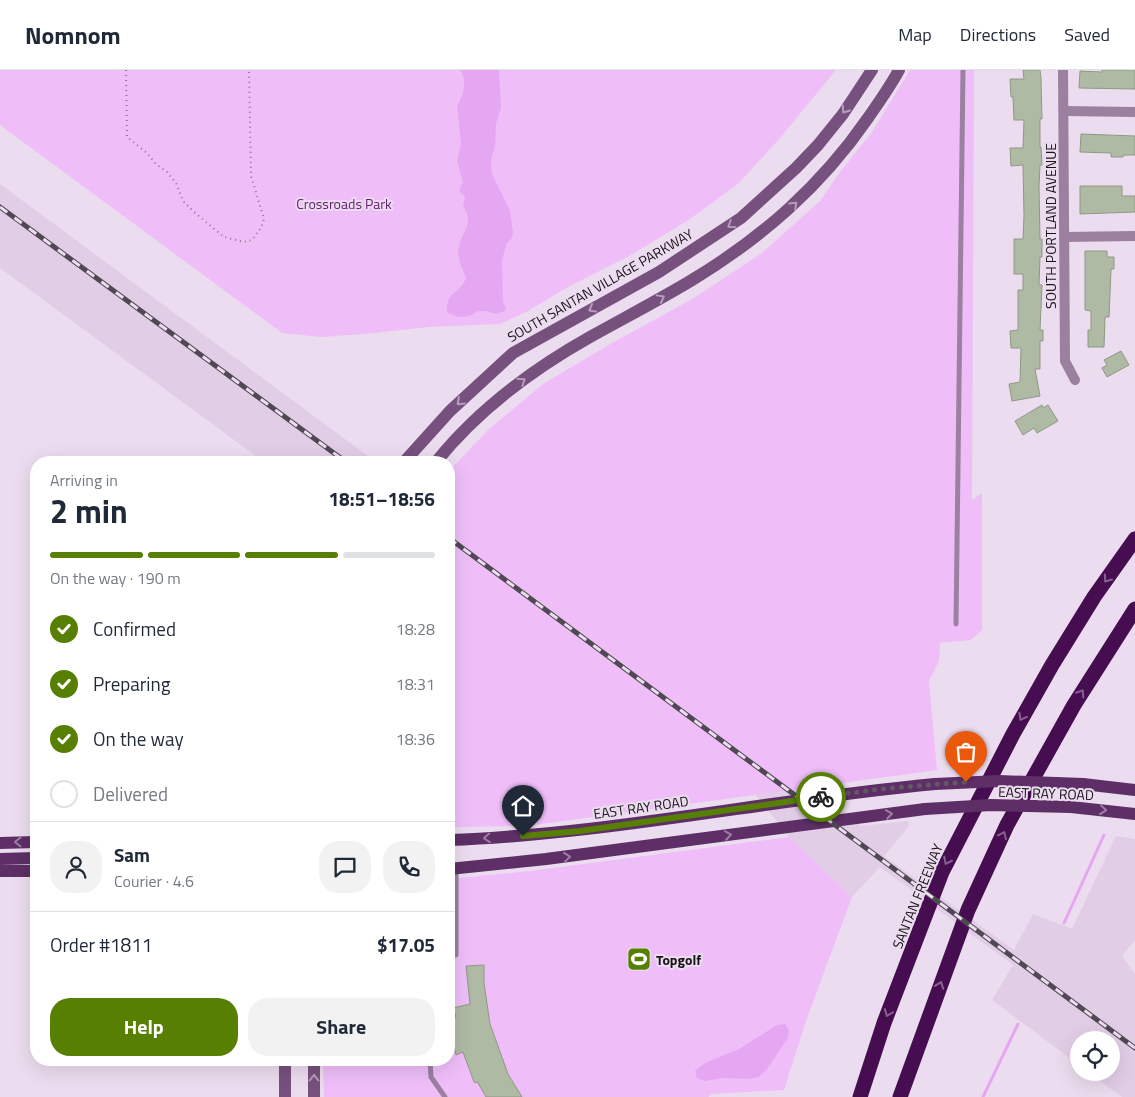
<!DOCTYPE html>
<html lang="en">
<head>
<meta charset="utf-8">
<style>
	:root { --surface:#fff; --page:#f2f2f3; --text:#1f2937; --muted:#747a83; --line:#e0e1e3; --accent:#578002 }
	body { margin:0; font-family:"Titillium Web",sans-serif; background:var(--page); color:var(--text); height:100vh; display:flex; flex-direction:column; font-size:19px; white-space:nowrap }
	* { box-sizing:border-box; margin:0 }
	p { font-size:16px; color:var(--muted) }
	.icon { flex:none; width:28px; height:28px; fill:none; stroke:currentColor; stroke-width:2; stroke-linecap:round; stroke-linejoin:round }
	.map { position:relative; flex:1; overflow:hidden }
	.panel { position:absolute; left:30px; top:386px; width:425px; height:610px; display:flex; flex-direction:column; background:var(--surface); border-radius:20px; box-shadow:0 5px 20px #0002 }
	.panel>* { flex:none }
	.tools { position:absolute; left:1070px; top:961px; display:grid; gap:10px }
	.tools a { display:grid; place-items:center; width:50px; height:50px; border-radius:50%; background:var(--surface); box-shadow:0 5px 20px #0002; font-size:25px }
	.pin { position:absolute; display:grid; place-items:center; width:42px; height:42px; color:#fff; margin:-51px -21px; border-radius:50% 50% 50% 0; rotate:-45deg; box-shadow:0 0 5px #0007 }
	.pin .icon { rotate:45deg }
	.courier { position:absolute; display:grid; place-items:center; width:50px; height:50px; margin:-25px; border:4px solid #578002; border-radius:50%; background:#fff; color:#222; box-shadow:0 1px 6px #0007 }
	.overview em { font-style:normal; font-weight:700 }
	.overview div { display:flex; flex-direction:column-reverse }
	.overview { display:flex; align-items:center; justify-content:space-between; height:85px; padding:0 20px }
	h1 { font-size:32px; font-weight:700; line-height:38px }
	.bar { display:grid; grid-template-columns:repeat(4,1fr); gap:8px 5px; align-content:center; height:60px; padding:0 20px }
	.bar i { height:6px; border-radius:4px; background:var(--line) }
	.bar .active { background:var(--accent) }
	.bar p { grid-column:span 4 }
	.line { display:flex; align-items:center; gap:12px; padding:0 20px; border-top:1px solid var(--line) }
	.line div { flex:1 }
	.round { display:grid; place-items:center; flex:none; width:52px; height:52px; border-radius:20px; background:var(--page) }
	ol { padding:0 20px; list-style:none }
	li { display:flex; align-items:center; gap:15px; height:55px }
	li p { margin-inline-start:auto }
	li .icon { padding:5px; border-radius:50%; background:var(--accent); color:#fff; stroke-width:4 }
	li:last-child { color:var(--muted) }
	li i { width:28px; height:28px; border:2px solid var(--line); border-radius:50% }
	.primary-button { display:flex; gap:10px; margin-top:auto; padding:10px 20px }
	.primary-button a { flex:1; height:58px; border-radius:20px; background:var(--accent); color:#fff; font-size:20px; font-weight:700; line-height:58px; text-align:center }
	.primary-button a+a { background:var(--page); color:var(--text) }
	header { display:flex; align-items:center; gap:30px; box-sizing:border-box; height:70px; padding:0 25px; background:var(--surface); border-bottom:1px solid var(--line) }
	header strong { font-size:24px }
	nav { display:flex; gap:28px; margin-inline-start:auto; font-size:18px }
	.map>svg:first-child { display:block }
	.built { fill:#e2cde6 }
	.green { fill:#efbef9 }
	.water { fill:#e5a7f1 }
	.lines { fill:none; stroke-linecap:round; stroke-linejoin:round }
	.stream { stroke:#e5a7f1; stroke-width:3 }
	.building { fill:#afbaa5; stroke:#8f9884 }
	.path { stroke:#847a86; stroke-width:2; stroke-dasharray:1 4; stroke-linecap:butt }
	.service { stroke:#9b80a0; stroke-width:5 }
	.minor { stroke:#9b80a0; stroke-width:10 }
	.secondary { stroke:#77517e; stroke-width:12 }
	.primary { stroke:#5d2f66; stroke-width:12 }
	.motorway { stroke:#460e51; stroke-width:15 }
	.rail-casing { stroke:#504852; stroke-width:5 }
	.rail { stroke:#ecdcef; stroke-width:3; stroke-dasharray:9; stroke-linecap:butt }
	.primary-bridge { stroke:#5d2f66; stroke-width:12 }
	.oneway { stroke:#b79dbc }
	.oneway2 { stroke:#886090 }
	.oneway3 { stroke:#9d7da4 }
	.done { stroke:#625964; stroke-width:5; stroke-dasharray:0 9 }
	.route { stroke:#578002; stroke-width:6 }
	.labels { text-anchor:middle; dominant-baseline:central; stroke-width:4; stroke-linejoin:round; paint-order:stroke }
	.park-label { font-size:14px; fill:#651b73; stroke:#ecdcef }
	.street-label { font-size:14px; fill:#181319; stroke:#ecdcef }
	.poi-label { font-size:14px; font-weight:bold; fill:#181319; stroke:#ecdcef; text-anchor:start }
</style>
</head>
<body>
<header>
<strong>Nomnom</strong>
<nav><a>Map</a><a>Directions</a><a>Saved</a></nav>
</header>
<div class="map">
<svg width="1135" height="1027" viewBox="0 0 1135 1027">
	<rect width="100%" height="100%" fill="#ecdcef"/>
	<g class="built">
		<path d="M0,114L376,392H264L0,198Z"/>
		<path d="M449,441L814,717L861,756L908,751L909,756L884,786L1014,880L1033,844L1072,859L1116,766L1135,769V870L1122,886L1135,904V1027H1122L1089,1003L1111,1002V970H1079V995L992,930L1013,895L880,797L852,827L789,767L758,727L449,491Z"/>
	</g>
	<g class="green">
		<path d="M0,0H836L780,68L739,113L690,149L631,185L570,216L526,242L500,254L429,257L364,264L322,267L282,263L0,55Z"/>
		<path d="M910,0H974L972,430L982,423V560L971,570L940,573L939,591L929,611L937,700L527,756L449,757V401L489,359L543,314L612,273L694,228L762,183L821,130L837,106L872,62Z"/>
		<path d="M789,767L852,827L806,951L784,1020L711,1024L708,1027H324L323,990H449V809L530,801Z"/>
	</g>
	<g class="water">
		<path d="M460,0H499L501,37L496,54L495,76L491,90L492,104L510,141L513,163L511,169L507,173L502,190L503,232L506,237L505,241L496,244L486,241H478C470,248 457,249 447,242C446,220 459,226 466,208C463,200 458,190 458,181C460,162 476,155 463,136L465,127L460,122V118L463,112L457,91L461,74L457,35C464,26 467,9 460,0Z"/>
		<path d="M785,954L789,960L788,968L767,999L759,1007L748,1009L723,1008L705,1011L697,1008L695,1001L705,993L739,979L777,955Z"/>
	</g>
	<g class="lines">
		<g class="stream">
			<path d="M1064,853L1104,765"/>
			<path d="M983,1027L1018,954"/>
		</g>
	</g>
	<g class="building">
		<path d="M1023,0H1040L1041,9L1042,49H1040V77H1041L1042,95H1040L1039,117L1040,169H1042V187H1040L1039,215H1042L1040,260H1043V271H1040V299H1035L1040,326L1012,331L1009,314L1020,312L1021,278H1011L1010,261L1018,260V220H1023V204H1014V169H1023L1024,146L1023,95L1011,96L1010,78H1023L1024,50H1014L1013,27H1011L1010,9H1024Z"/>
		<path d="M1102,0H1135V19L1079,18L1080,1L1102,2Z"/>
		<path d="M1081,64L1135,66V85H1124L1123,87H1111V83L1080,82Z"/>
		<path d="M1080,116H1122V126H1135V142L1080,144Z"/>
		<path d="M1085,181H1107V187H1114V199H1111L1109,247H1105L1104,277H1088V260H1091V241L1085,240Z"/>
		<path d="M1121,281L1129,295L1107,307L1102,298L1107,295L1104,290Z"/>
		<path d="M1042,335L1043,338L1048,335L1058,351L1037,363L1034,358L1023,365L1015,351Z"/>
		<path d="M484,895V913L490,954L508,1004L522,1027H486L478,1013L474,1012L463,982L456,985L449,958V949L456,947L453,938L470,934L466,896Z"/>
	</g>
	<g class="lines">
		<path class="path" d="M126,0L127,67L147,83L156,94L167,102L176,113L183,131L194,142L224,167L244,172L252,170L261,158L264,149L251,106L249,0"/>
		<g class="service">
			<path d="M956,554L963,0"/>
			<path d="M449,886L456,885V798"/>
			<path d="M430,990L431,1007L445,1027"/>
		</g>
		<g class="minor">
			<path d="M1063,0L1065,291L1075,310"/>
			<path d="M1064,41L1135,42"/>
			<path d="M1064,167L1135,166"/>
		</g>
		<g class="secondary">
			<path d="M404,392L450,341L513,283L659,202L741,148L796,98L818,75L843,44L872,0"/>
			<path d="M436,392C477,341 533,299 590,267C624,248 659,230 692,210C763,167 821,116 868,48C879,32 890,17 899,0"/>
			<path d="M285,990V1027"/>
			<path d="M314,990V1027"/>
		</g>
		<g class="primary">
			<path d="M1083,714L1135,720"/>
			<path d="M1071,737L1135,744"/>
			<path d="M449,770C612,764 772,729 935,714"/>
			<path d="M0,773L36,772"/>
			<path d="M0,789L36,788"/>
			<path d="M449,799L546,789L925,739"/>
			<path d="M0,801H36"/>
		</g>
		<g class="motorway">
			<path d="M860,1027L884,953L942,802L1013,664L1052,595L1094,527L1135,469"/>
			<path d="M900,1027L968,840L1007,755L1074,635L1135,539"/>
		</g>
		<g class="rail-casing">
			<g id="rail">
				<path d="M0,137L346,392"/>
				<path d="M449,468L1135,978"/>
			</g>
		</g>
		<use href="#rail" class="rail"/>
		<g class="primary-bridge">
			<path d="M935,714L999,711L1083,714"/>
			<path d="M925,739L991,735L1071,737"/>
		</g>
	</g>
	<defs><path id="oneway-chevron" d="M-2-3.5L2.5 0L-2 3.5" fill="none" stroke-width="1.6" stroke-linecap="round" stroke-linejoin="round" transform="scale(1.25)"/></defs>
	<g class="oneway">
		<use href="#oneway-chevron" transform="translate(845 40) rotate(125)"/>
		<use href="#oneway-chevron" transform="translate(794 135) rotate(-43)"/>
		<use href="#oneway-chevron" transform="translate(731 155) rotate(147)"/>
		<use href="#oneway-chevron" transform="translate(661 228) rotate(-29)"/>
		<use href="#oneway-chevron" transform="translate(592 239) rotate(151)"/>
		<use href="#oneway-chevron" transform="translate(522 311) rotate(-35)"/>
		<use href="#oneway-chevron" transform="translate(460 332) rotate(137)"/>
		<use href="#oneway-chevron" transform="translate(314 1008) rotate(-90)"/>
	</g>
	<g class="oneway2">
		<use href="#oneway-chevron" transform="translate(1107 509) rotate(125)"/>
		<use href="#oneway-chevron" transform="translate(1081 623) rotate(-57)"/>
		<use href="#oneway-chevron" transform="translate(1022 647) rotate(119)"/>
		<use href="#oneway-chevron" transform="translate(1003 765) rotate(-65)"/>
		<use href="#oneway-chevron" transform="translate(947 791) rotate(117)"/>
		<use href="#oneway-chevron" transform="translate(940 915) rotate(-70)"/>
		<use href="#oneway-chevron" transform="translate(888 943) rotate(111)"/>
	</g>
	<g class="oneway3">
		<use href="#oneway-chevron" transform="translate(1103 740) rotate(6)"/>
		<use href="#oneway-chevron" transform="translate(889 744) rotate(-8)"/>
		<use href="#oneway-chevron" transform="translate(728 765) rotate(-8)"/>
		<use href="#oneway-chevron" transform="translate(487 768) rotate(176)"/>
		<use href="#oneway-chevron" transform="translate(18 772) rotate(179)"/>
		<use href="#oneway-chevron" transform="translate(567 787) rotate(-7)"/>
	</g>
	<g class="lines">
		<path class="done" d="M821,727L880,719L966,712"/>
		<path class="route" d="M523,766L580,761L821,727"/>
	</g>
	<defs>
		<g id="stadium-square" transform="scale(1.25)"><rect x="-9" y="-9" width="18" height="18" rx="4" fill="#578002" stroke="#ecdcef"/><path d="M0-5a6.5 5 0 1 0 0 10a6.5 5 0 1 0 0-10ZM-3.5-1.8h7v3.6h-7Z" fill="#fff"/></g>
	</defs>
	<g fill-rule="evenodd">
		<use href="#stadium-square" x="639" y="889"/>
	</g>
	<g class="labels">
		<g class="park-label">
			<text x="344" y="133">Crossroads Park</text>
		</g>
		<g class="street-label">
			<text transform="translate(1050 156) rotate(-90)">SOUTH PORTLAND AVENUE</text>
			<text transform="translate(600 215) rotate(-30)">SOUTH SANTAN VILLAGE PARKWAY</text>
			<text transform="translate(1046 723) rotate(2)">EAST RAY ROAD</text>
			<text transform="translate(641 737) rotate(-8)">EAST RAY ROAD</text>
			<text transform="translate(917 826) rotate(-68)">SANTAN FREEWAY</text>
		</g>
		<g class="poi-label">
			<text x="656" y="889">Topgolf</text>
		</g>
	</g>
</svg>
<div class="tools">
<a><svg class="icon" aria-label="locate" viewBox="0 0 24 24"><circle cx="12" cy="12" r="6"/><path d="M12 2v4M12 18v4M2 12h4M18 12h4"/></svg></a>
</div>
<div class="pin" style="left:966px;top:712px;background:#ea580c"><svg class="icon" aria-label="bag" viewBox="0 0 24 24"><path d="M5 8h14l-1 12H6zM9 8a3 3 0 0 1 6 0"/></svg></div>
<div class="pin" style="left:523px;top:766px;background:#1f2937"><svg class="icon" aria-label="home" viewBox="0 0 24 24"><path d="M3 11l9-7 9 7M6 9v11h12V9"/></svg></div>
<div class="courier" style="left:821px;top:727px"><svg class="icon" aria-label="bike" viewBox="0 0 24 24"><circle cx="6" cy="16" r="4"/><circle cx="18" cy="16" r="4"/><path d="M6 16l4-8h5l3 8M10 8l3 8H6M13 5h3"/></svg></div>
<section class="panel">
<div class="overview"><div><h1>2 min</h1><p>Arriving in</p></div><em>18:51–18:56</em></div>
<div class="bar"><i class="active"></i><i class="active"></i><i class="active"></i><i></i><p>On the way · 190 m</p></div>
<ol>
<li><svg class="icon" aria-label="check" viewBox="0 0 24 24"><path d="M5 12l5 5 9-10"/></svg>Confirmed<p>18:28</p></li>
<li><svg class="icon" aria-label="check" viewBox="0 0 24 24"><path d="M5 12l5 5 9-10"/></svg>Preparing<p>18:31</p></li>
<li><svg class="icon" aria-label="check" viewBox="0 0 24 24"><path d="M5 12l5 5 9-10"/></svg>On the way<p>18:36</p></li>
<li><i></i>Delivered</li>
</ol>
<div class="line" style="height:90px"><a class="round"><svg class="icon" aria-label="person" viewBox="0 0 24 24"><circle cx="12" cy="8" r="4"/><path d="M4 21q1-7 8-7t8 7"/></svg></a><div><b>Sam</b><p>Courier · 4.6</p></div><a class="round"><svg class="icon" aria-label="chat" viewBox="0 0 24 24"><path d="M4 5h16v11H9l-5 4z"/></svg></a><a class="round"><svg class="icon" aria-label="phone" viewBox="0 0 24 24"><path d="M5 4h4l2 5-3 2q2 4 5 5l2-3 5 2v4C11 20 4 13 5 4z"/></svg></a></div>
<div class="line" style="height:65px"><div>Order #1811</div><b>$17.05</b></div>
<div class="primary-button"><a>Help</a><a>Share</a></div>
</section>
</div>
</body>
</html>
